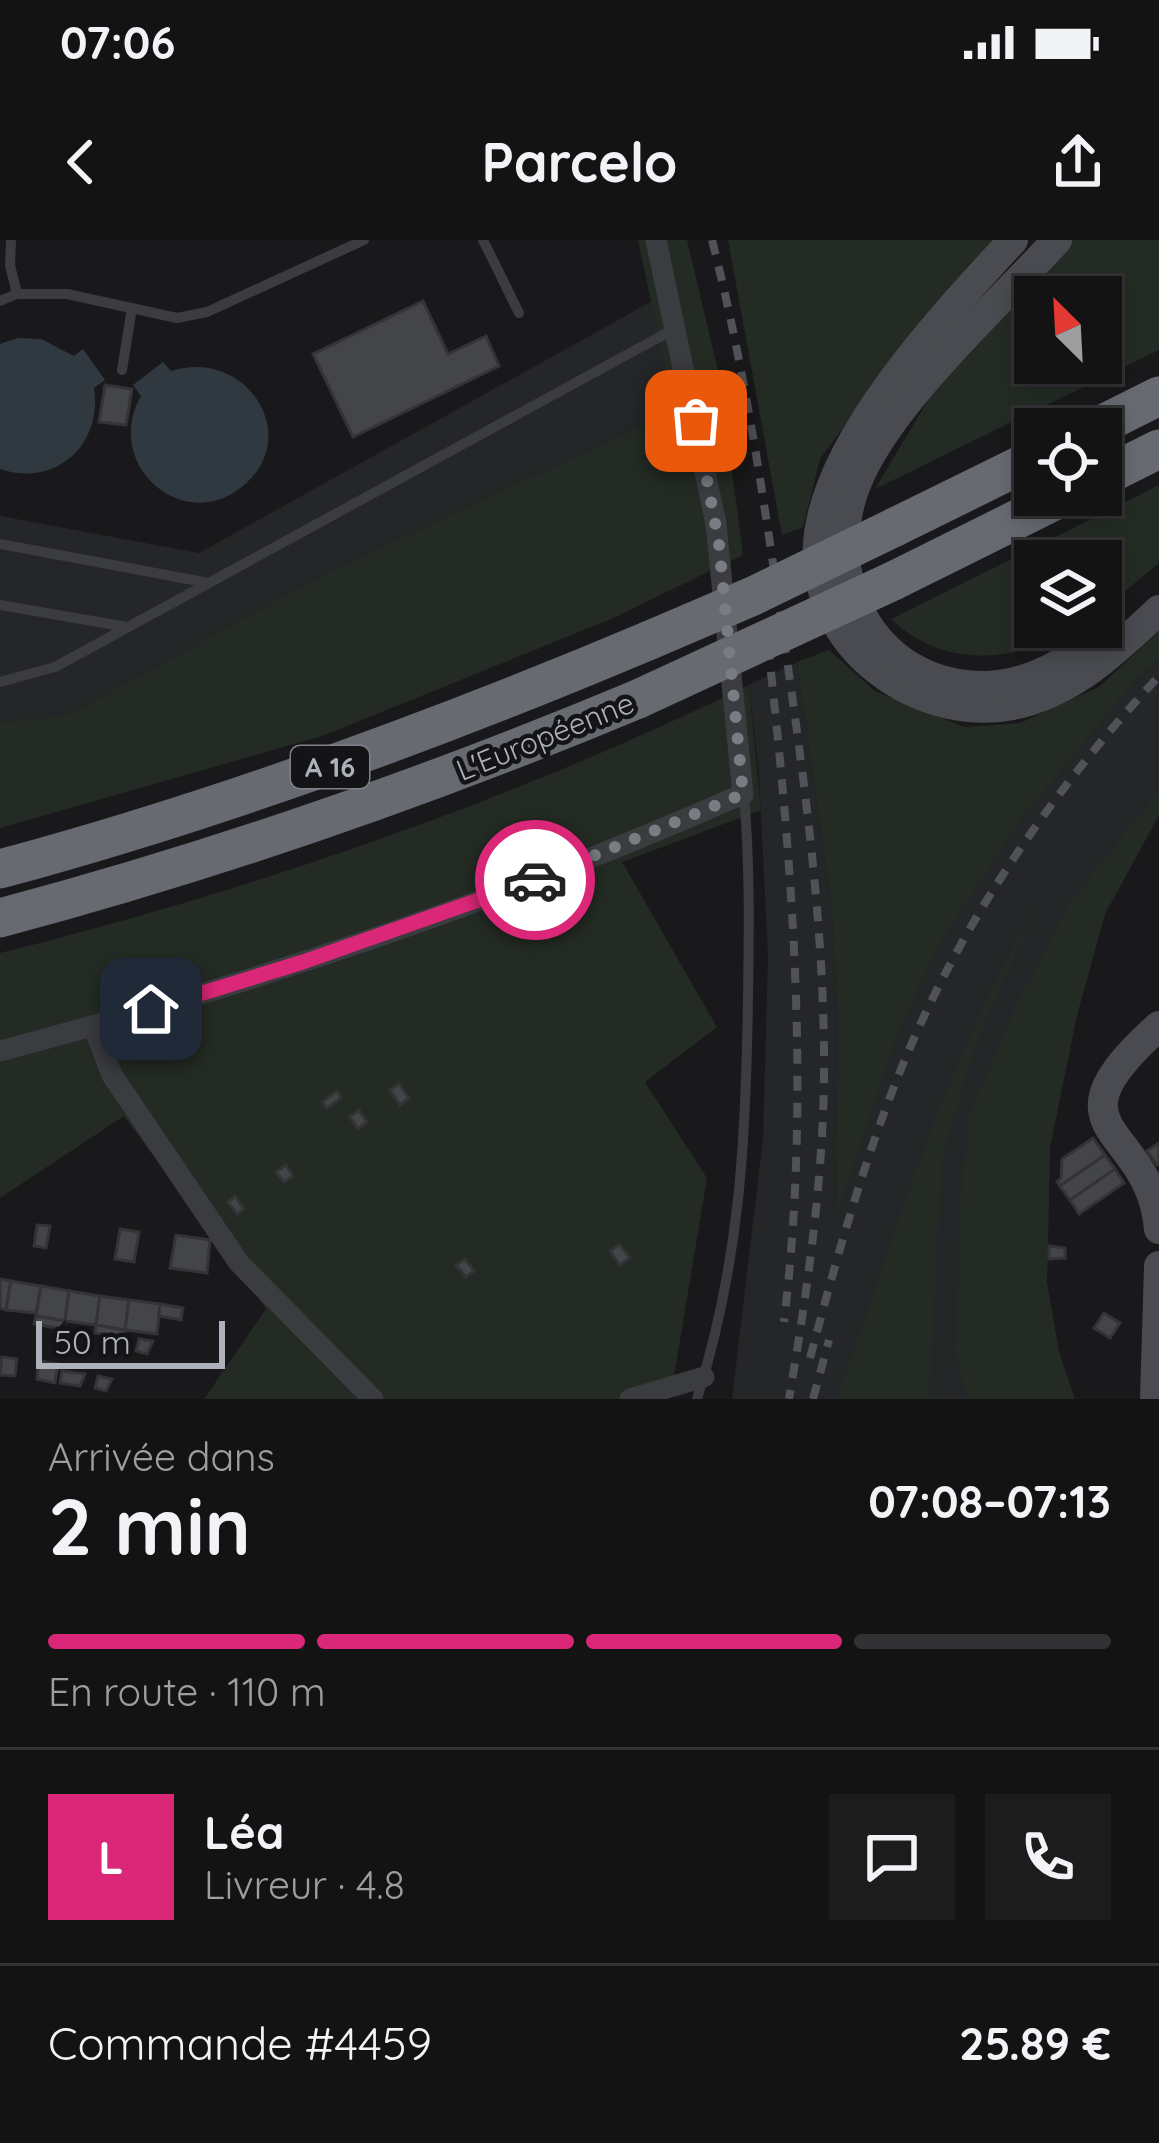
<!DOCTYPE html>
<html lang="fr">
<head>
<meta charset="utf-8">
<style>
	:root { --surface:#131314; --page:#1c1c1d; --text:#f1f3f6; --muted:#9d9ea0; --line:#323234; --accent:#db2777 }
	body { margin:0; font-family:Quicksand,sans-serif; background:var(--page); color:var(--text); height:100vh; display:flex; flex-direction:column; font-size:45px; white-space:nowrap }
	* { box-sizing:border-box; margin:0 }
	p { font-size:39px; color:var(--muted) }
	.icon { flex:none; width:66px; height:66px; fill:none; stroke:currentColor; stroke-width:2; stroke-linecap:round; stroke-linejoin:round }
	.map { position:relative; height:1159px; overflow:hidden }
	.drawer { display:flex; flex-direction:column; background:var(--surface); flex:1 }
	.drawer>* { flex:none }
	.needle { width:78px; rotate:336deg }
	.fabs { position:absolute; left:1014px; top:36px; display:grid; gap:24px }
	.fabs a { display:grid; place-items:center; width:108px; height:108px; border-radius:0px; background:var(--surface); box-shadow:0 6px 18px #0003,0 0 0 3px var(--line); font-size:60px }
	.scale { position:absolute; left:36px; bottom:30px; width:189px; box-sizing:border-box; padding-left:12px; border:6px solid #adb1ba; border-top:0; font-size:33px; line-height:42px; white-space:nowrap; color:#adb1ba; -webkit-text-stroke:9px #141416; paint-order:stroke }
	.pin { position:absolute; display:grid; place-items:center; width:102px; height:102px; color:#fff; margin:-51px; border-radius:24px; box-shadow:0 6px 18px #0006 }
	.courier { position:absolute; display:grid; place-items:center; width:120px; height:120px; margin:-60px; border:9px solid #db2777; border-radius:50%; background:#fff; color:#222; box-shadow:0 3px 15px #0007 }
	.head em { font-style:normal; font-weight:700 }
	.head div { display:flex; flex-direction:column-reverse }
	.head { display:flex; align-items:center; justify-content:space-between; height:204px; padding:0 48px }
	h1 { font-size:78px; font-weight:700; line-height:90px }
	.bar { display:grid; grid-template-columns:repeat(4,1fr); gap:18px 12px; align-content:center; height:144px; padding:0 48px }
	.bar i { height:15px; border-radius:9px; background:var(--line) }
	.bar .active { background:var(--accent) }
	.bar p { grid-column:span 4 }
	.line { display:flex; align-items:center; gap:30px; padding:0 48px; border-top:3px solid var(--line) }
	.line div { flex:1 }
	.round { display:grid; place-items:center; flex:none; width:126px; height:126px; border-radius:0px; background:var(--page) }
	.status { display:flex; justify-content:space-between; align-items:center; height:84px; padding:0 60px; background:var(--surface); direction:ltr }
	.status svg { height:33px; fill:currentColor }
	header { display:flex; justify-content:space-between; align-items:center; height:156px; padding:0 48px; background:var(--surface); font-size:54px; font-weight:700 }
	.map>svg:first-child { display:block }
	.built { fill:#252628 }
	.green { fill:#242b24; fill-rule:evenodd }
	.water { fill:#30393f }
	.building { fill:#444548; stroke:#343437; stroke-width:3 }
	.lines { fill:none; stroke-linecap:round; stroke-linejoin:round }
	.lane { stroke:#3b3c40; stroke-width:10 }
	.street { stroke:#3b3c40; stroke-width:21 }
	.secondary { stroke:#494b50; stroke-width:30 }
	.highway { stroke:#676a71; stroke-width:39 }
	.rail { stroke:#505257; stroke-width:8; stroke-dasharray:15 12; stroke-linecap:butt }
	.highway-bridge { stroke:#676a71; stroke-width:39 }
	.done { stroke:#797c82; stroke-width:12; stroke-dasharray:0 21.6 }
	.route { stroke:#db2777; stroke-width:15 }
	.labels { text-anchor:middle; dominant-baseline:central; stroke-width:9; stroke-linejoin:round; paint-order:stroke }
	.shield { fill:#141416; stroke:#7f8289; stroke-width:3 }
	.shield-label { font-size:27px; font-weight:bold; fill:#adb1ba }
	.street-label { font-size:30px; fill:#adb1ba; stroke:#141416 }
</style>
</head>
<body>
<div class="status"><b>07:06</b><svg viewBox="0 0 49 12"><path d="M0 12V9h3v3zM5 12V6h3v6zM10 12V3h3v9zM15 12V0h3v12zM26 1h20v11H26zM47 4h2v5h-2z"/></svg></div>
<header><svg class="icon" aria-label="back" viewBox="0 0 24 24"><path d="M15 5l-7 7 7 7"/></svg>Parcelo<svg class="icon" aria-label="share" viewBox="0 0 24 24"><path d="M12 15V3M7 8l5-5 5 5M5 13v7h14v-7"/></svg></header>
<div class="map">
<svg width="1159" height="1159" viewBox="0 0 1159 1159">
	<rect width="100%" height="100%" fill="#19191b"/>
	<g class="built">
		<path d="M654,60L674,170L326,333L68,475L0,482V276L199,313Z"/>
		<path d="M1159,419V575L1105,674L1077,775L1050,907L1047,1043L1059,1112L1075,1159H732L763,899L768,716L759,534L749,445L797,422L831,663L838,780L835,975L896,797L941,702L1022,579L1136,440Z"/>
	</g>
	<g class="green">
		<path d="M638,0H687L720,139L743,315L611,379L325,495L0,588V482L68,475L326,333L674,170Z"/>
		<path d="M728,0H993L906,102L820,219L803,287L782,295Z"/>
		<path d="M1072,0H1159V110L875,249L946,130ZM1035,57H1101V123H1035Z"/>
		<path d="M1159,245V323L1101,371V321H1035V387H1075C1017,423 945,430 891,379Z"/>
		<path d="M1159,391V419L1136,440L1022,579L941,702L896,797L835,981L838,780L831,663L797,422L829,410L875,451L964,487L1020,483L1099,447Z"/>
		<path d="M749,445L761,570L622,622L717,787L645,842L707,938L671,1155L655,1159H204L266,1069L124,876L0,958V713C257,649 511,561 749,445Z"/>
		<path d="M1159,550V575L1105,674L1077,775L1050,907L1047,1043L1059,1112L1075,1159H967L956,1114L960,967L969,876L1016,766L1070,663Z"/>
		<path d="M1037,665L975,805L942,918L929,1159H837C896,993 946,817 1037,665Z"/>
	</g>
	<g class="water">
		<path d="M17,98L41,99L74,116L83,109L105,140L94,148C103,205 55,248 0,229V104Z"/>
		<path d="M163,122L171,131C245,107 304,195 243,246C183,296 102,224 141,156L133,145Z"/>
	</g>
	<g class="building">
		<path d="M423,61L448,114L486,96L499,126L353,197L313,114Z"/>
		<path d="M105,145L132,149L126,185L99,182Z"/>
		<path d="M399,844L409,858L400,865L390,850Z"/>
		<path d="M337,851L341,858L327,868L322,862Z"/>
		<path d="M359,870L367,882L358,889L350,877Z"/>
		<path d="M1093,898L1105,915L1060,946L1057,942L1061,938L1062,919Z"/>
		<path d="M1159,903V924L1157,925L1147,911Z"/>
		<path d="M1105,915L1115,929L1070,960L1060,946Z"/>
		<path d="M286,925L293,936L284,942L276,932Z"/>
		<path d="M1115,929L1124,943L1079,974L1070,960Z"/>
		<path d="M235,956L244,969L237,974L228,962Z"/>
		<path d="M37,985L50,986L46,1008L34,1006Z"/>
		<path d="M120,989L139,992L134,1022L115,1019Z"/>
		<path d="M176,995L210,1000L207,1033L170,1028Z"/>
		<path d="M619,1004L630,1018L620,1025L610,1011Z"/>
		<path d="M1049,1006L1065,1008V1018L1049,1019Z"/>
		<path d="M465,1019L474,1031L466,1037L456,1025Z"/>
		<path d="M0,1039L11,1041L6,1070L0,1068Z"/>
		<path d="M11,1041L41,1046L36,1073L6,1070Z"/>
		<path d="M41,1046L69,1051L65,1081L36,1076Z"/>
		<path d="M69,1051L100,1056L96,1085L65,1081Z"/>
		<path d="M100,1056L129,1060L125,1090L96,1085Z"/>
		<path d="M129,1060L160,1064L157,1094L125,1090Z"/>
		<path d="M160,1064L183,1068L181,1080L159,1076Z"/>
		<path d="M1104,1073L1120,1083L1110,1098L1094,1088Z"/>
		<path d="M36,1076L65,1081L64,1089L34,1084Z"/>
		<path d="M96,1085L125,1090L124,1098L95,1093Z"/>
		<path d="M139,1099L153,1101L147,1114L136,1111Z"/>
		<path d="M2,1117L17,1119L15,1136L0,1135Z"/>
		<path d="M39,1121L58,1124L55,1143L37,1139Z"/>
		<path d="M62,1131L85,1134L80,1146L60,1143Z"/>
		<path d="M98,1136L112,1139L106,1151L95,1148Z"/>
	</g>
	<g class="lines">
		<g class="lane">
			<path d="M11,0L10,25L17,54H67L177,78L207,72L364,0"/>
			<path d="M483,0L519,73"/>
			<path d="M0,61L17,54"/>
			<path d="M122,130L132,68"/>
			<path d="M0,304L209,343"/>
			<path d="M0,365L127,387"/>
			<path d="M0,442L55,427L674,89"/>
			<path d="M697,1159C740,1021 746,901 748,758C749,690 750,623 744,556"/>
		</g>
		<g class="street">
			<path d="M93,786L112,835L239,1023L373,1159"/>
			<path d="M0,811C254,744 503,660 743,554L716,284L656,0"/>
			<path d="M630,1159L704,1137"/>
		</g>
		<g class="secondary">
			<path d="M1013,0C945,74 832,193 819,294C804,405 923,491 1025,462C1079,447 1119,407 1159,370"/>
			<path d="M1057,0C997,66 885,166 855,247C819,344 879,449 988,446C1032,444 1069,420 1104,395"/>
			<path d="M1159,786C1037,895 1150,882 1159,989"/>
			<path d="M1155,1159L1159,1026"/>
		</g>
		<g class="highway">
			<path d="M1093,189L1159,156"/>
			<path d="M1101,238L1159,209"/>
			<path d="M895,287L1035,218"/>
			<path d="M893,341L1066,255"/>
			<path d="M0,629C223,569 437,490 650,400"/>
			<path d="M0,678C218,620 430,546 638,459"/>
		</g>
		<g class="rail">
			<path d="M712,0C745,129 764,261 783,392C804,538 825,687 824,835C823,944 807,1052 789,1159"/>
			<path d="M768,405C793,630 811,857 784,1082"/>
			<path d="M810,1118C835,1024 861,930 897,839C956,689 1049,554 1159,436"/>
			<path d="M813,1159L829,1100"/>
		</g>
		<g class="highway-bridge">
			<path d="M650,400L753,356L895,287"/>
			<path d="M638,459L893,341"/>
		</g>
	</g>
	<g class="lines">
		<path class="done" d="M535,640L743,554L719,304L696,181"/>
		<path class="route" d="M151,769L303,722L535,640"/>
	</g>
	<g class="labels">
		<rect class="shield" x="291" y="506" width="78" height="42" rx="9"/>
		<g class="shield-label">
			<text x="330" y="527">A 16</text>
		</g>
		<g class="street-label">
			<text transform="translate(545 496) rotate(-22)">L'Européenne</text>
		</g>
	</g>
</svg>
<div class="fabs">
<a><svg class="needle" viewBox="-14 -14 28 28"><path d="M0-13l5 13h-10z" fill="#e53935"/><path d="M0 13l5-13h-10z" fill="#9d9ea0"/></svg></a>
<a><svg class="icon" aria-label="locate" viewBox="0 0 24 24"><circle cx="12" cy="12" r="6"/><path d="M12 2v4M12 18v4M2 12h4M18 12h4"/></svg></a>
<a><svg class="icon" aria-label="layers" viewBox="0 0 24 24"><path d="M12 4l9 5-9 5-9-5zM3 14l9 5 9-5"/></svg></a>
</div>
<div class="scale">50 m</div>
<div class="pin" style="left:696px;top:181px;background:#ea580c"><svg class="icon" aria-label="bag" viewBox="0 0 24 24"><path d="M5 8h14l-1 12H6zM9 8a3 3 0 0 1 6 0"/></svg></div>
<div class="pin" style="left:151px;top:769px;background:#1f2937"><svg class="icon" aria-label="home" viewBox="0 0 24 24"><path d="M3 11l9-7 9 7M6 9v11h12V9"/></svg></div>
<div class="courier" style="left:535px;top:640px"><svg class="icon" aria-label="car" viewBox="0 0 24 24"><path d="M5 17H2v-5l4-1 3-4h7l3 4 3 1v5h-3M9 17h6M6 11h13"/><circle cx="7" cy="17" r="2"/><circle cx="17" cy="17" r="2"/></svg></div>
</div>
<section class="drawer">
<div class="head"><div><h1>2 min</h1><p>Arrivée dans</p></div><em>07:08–07:13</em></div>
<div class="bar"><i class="active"></i><i class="active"></i><i class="active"></i><i></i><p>En route · 110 m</p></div>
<div class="line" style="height:216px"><b class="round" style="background:var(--accent);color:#fff">L</b><div><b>Léa</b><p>Livreur · 4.8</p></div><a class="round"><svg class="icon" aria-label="chat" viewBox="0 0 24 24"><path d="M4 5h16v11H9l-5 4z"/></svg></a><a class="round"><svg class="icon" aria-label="phone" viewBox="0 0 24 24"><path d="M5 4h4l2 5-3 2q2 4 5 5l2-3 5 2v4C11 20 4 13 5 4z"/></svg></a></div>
<div class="line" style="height:156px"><div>Commande #4459</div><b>25.89 €</b></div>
</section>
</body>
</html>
